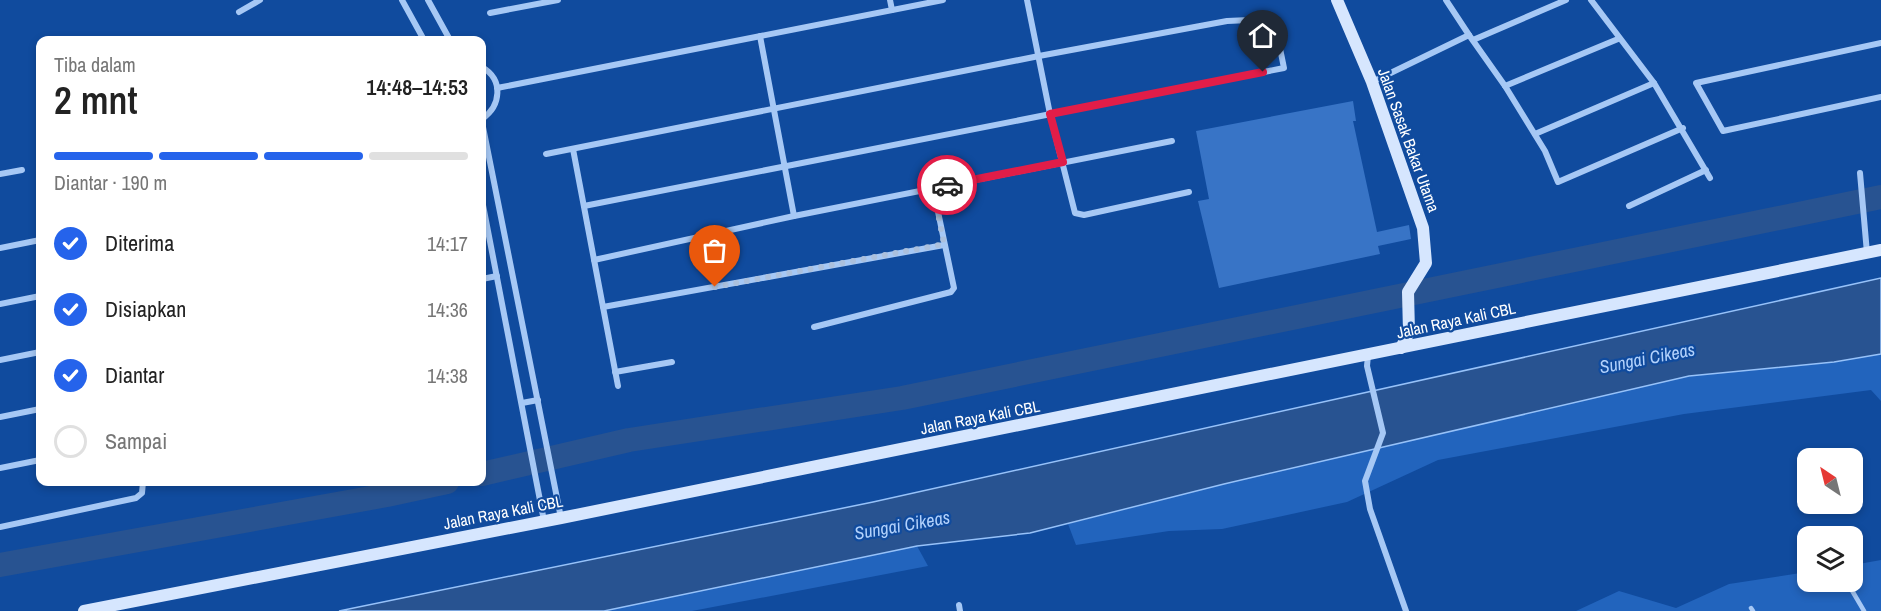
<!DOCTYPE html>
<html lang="id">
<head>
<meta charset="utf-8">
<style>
	:root { --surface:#fff; --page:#f2f2f2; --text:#222; --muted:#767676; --line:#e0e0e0; --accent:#2563eb }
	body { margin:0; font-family:"Archivo Narrow",sans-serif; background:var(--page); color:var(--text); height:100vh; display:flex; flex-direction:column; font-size:22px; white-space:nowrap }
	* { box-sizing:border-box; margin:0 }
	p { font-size:20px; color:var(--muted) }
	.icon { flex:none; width:33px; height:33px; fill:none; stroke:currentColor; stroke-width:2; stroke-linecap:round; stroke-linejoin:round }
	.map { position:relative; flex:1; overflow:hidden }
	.details { position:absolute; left:36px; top:36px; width:450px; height:450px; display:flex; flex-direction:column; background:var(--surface); border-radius:12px; box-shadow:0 3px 9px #0003 }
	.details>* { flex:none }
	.needle { width:39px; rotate:325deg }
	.controls { position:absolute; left:1797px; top:448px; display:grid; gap:12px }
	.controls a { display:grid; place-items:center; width:66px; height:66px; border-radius:12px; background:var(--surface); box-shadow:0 3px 9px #0003; font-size:30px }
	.pin { position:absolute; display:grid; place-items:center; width:51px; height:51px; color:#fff; margin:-62px -26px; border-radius:50% 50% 50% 0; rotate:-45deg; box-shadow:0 0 6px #0007 }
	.pin .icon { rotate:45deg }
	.courier { position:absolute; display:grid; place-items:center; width:60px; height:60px; margin:-30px; border:4px solid #e11d48; border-radius:50%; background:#fff; color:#222; box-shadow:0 2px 8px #0007 }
	.head em { font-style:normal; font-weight:600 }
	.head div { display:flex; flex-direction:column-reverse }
	.head { display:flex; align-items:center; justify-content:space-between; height:102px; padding:0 18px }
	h1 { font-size:39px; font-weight:600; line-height:45px }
	.bar { display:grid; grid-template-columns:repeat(4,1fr); gap:9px 6px; align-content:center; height:72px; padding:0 18px }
	.bar i { height:8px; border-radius:4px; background:var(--line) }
	.bar .on { background:var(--accent) }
	.bar p { grid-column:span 4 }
	ol { padding:0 18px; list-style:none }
	li { display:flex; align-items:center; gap:18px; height:66px }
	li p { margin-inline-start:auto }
	li .icon { padding:6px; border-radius:50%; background:var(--accent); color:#fff; stroke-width:4 }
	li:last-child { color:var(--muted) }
	li i { width:33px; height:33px; border:3px solid var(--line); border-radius:50% }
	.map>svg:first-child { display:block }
	.green { fill:#2264bd }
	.water { fill:#285391; stroke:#97c2f9; stroke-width:1.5 }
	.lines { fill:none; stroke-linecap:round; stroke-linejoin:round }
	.river { stroke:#285391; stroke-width:24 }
	.building { fill:#3874c6 }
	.service { stroke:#a6c8f5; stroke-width:4.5 }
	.minor { stroke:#a6c8f5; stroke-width:6 }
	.secondary { stroke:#d6e6fe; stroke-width:12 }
	.done { stroke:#abc0dd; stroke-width:6; stroke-dasharray:0 10.8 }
	.route { stroke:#e11d48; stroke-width:8 }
	.labels { text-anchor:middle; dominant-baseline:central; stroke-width:4.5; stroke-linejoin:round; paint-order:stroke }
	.street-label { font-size:16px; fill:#fff; stroke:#104b9e }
	.water-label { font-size:18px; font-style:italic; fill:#b3d2fc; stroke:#104b9e }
</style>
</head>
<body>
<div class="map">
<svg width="1881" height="611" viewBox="0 0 1881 611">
	<rect width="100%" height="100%" fill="#104b9e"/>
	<g class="green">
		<path d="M1881,354V401L1871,390L1684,414L1438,460L1347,502L1222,529L1169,531L1076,545L1068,524L1224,484L1689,376L1834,362Z"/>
		<path d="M917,546L928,566L692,611H599Z"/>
		<path d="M1881,560V611H1576L1619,591L1676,608L1729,584L1807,572L1808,582H1852L1853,565Z"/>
	</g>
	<path class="water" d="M1881,278V354L1834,362L1689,376L1224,484L1030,533L917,546L604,611H339L873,502Z"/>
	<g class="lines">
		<g class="river">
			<path d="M482,474L629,440L902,398L1881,197"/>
			<path d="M0,565L387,495L447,482"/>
		</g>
	</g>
	<path class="building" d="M1353,101L1356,121H1353L1377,232L1409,225L1411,239L1378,246L1380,254L1219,288L1198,201L1209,199L1196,131Z"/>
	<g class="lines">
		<g class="service">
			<path d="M1847,582L1864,611"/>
			<path d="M1751,608L1753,611"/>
		</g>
		<g class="minor">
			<path d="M402,0L424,40"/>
			<path d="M428,0L450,40"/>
			<path d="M890,0L892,10"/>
			<path d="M1027,0L1050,114L1075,213L1084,215L1189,192"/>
			<path d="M1446,0L1469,35"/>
			<path d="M1591,0L1654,83L1710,178"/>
			<path d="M239,12L260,0"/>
			<path d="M490,13L558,0"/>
			<path d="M760,36L794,216"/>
			<path d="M1618,39L1505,86L1545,151L1558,182L1683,128"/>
			<path d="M1473,40L1566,0"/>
			<path d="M1881,43L1696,83L1723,131L1881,97"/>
			<path d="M482,67C504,80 501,106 482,119"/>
			<path d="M1372,82L1469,35L1505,86"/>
			<path d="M497,88L943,0"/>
			<path d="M482,122L561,518"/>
			<path d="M1535,134L1654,83"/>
			<path d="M573,149L618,386"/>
			<path d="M546,154L1039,56L1227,21L1274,19L1284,68L584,206"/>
			<path d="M1860,173L1867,253"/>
			<path d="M0,174L22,170"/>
			<path d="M482,200L544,521"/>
			<path d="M1629,206L1706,170"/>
			<path d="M0,248L40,240"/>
			<path d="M594,260L794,216L1172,141"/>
			<path d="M482,279L497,276"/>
			<path d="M0,304L40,296"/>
			<path d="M603,307L944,245"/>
			<path d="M814,327L951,292L954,288L933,188"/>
			<path d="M1368,355L1367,366L1383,433L1365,481L1370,509L1406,611"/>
			<path d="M0,360L40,352"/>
			<path d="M615,372L672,362"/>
			<path d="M522,403L538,400"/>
			<path d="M0,417L40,409"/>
			<path d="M0,468L40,460"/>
			<path d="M0,527L136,498L142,493L143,482"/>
			<path d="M959,605L960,611"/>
		</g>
		<g class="secondary">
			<path d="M1337,0L1372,82L1423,228L1426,263L1408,292L1409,332L1401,348"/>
			<path d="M84,611L561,518L1881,250"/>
		</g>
	</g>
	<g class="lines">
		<path class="done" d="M715,287L944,244L933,188L947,185"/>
		<path class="route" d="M947,185L1063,162L1050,114L1263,72"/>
	</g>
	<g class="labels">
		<g class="street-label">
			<text transform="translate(1409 140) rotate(70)">Jalan Sasak Bakar Utama</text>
			<text transform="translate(1456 320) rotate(-12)">Jalan Raya Kali CBL</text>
			<text transform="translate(980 417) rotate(-11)">Jalan Raya Kali CBL</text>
			<text transform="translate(503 512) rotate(-11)">Jalan Raya Kali CBL</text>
		</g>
		<g class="water-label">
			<text transform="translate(1647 358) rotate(-11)">Sungai Cikeas</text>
			<text transform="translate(902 525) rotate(-10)">Sungai Cikeas</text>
		</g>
	</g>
</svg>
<div class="controls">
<a><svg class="needle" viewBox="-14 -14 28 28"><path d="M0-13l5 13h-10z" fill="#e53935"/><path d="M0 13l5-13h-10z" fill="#767676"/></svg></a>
<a><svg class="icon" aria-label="layers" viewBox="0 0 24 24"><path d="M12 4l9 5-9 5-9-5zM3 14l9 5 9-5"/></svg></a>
</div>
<div class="pin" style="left:715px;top:287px;background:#ea580c"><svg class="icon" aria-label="bag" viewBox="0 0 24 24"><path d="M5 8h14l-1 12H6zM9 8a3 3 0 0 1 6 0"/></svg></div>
<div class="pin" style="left:1263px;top:72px;background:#1f2937"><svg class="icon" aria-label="home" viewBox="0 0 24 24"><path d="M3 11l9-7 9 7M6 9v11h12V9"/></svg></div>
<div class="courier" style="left:947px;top:185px"><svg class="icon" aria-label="car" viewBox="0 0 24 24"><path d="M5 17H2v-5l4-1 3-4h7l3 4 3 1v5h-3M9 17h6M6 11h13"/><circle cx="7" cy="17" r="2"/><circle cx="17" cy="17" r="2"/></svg></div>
<section class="details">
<div class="head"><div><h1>2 mnt</h1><p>Tiba dalam</p></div><em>14:48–14:53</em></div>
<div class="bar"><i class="on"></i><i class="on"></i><i class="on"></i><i></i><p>Diantar · 190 m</p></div>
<ol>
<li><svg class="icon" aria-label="check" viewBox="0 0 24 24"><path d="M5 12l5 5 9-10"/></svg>Diterima<p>14:17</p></li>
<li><svg class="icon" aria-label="check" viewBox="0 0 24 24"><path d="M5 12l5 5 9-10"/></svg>Disiapkan<p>14:36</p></li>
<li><svg class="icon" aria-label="check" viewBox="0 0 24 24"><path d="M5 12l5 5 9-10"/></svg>Diantar<p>14:38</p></li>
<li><i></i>Sampai</li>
</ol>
</section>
</div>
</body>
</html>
